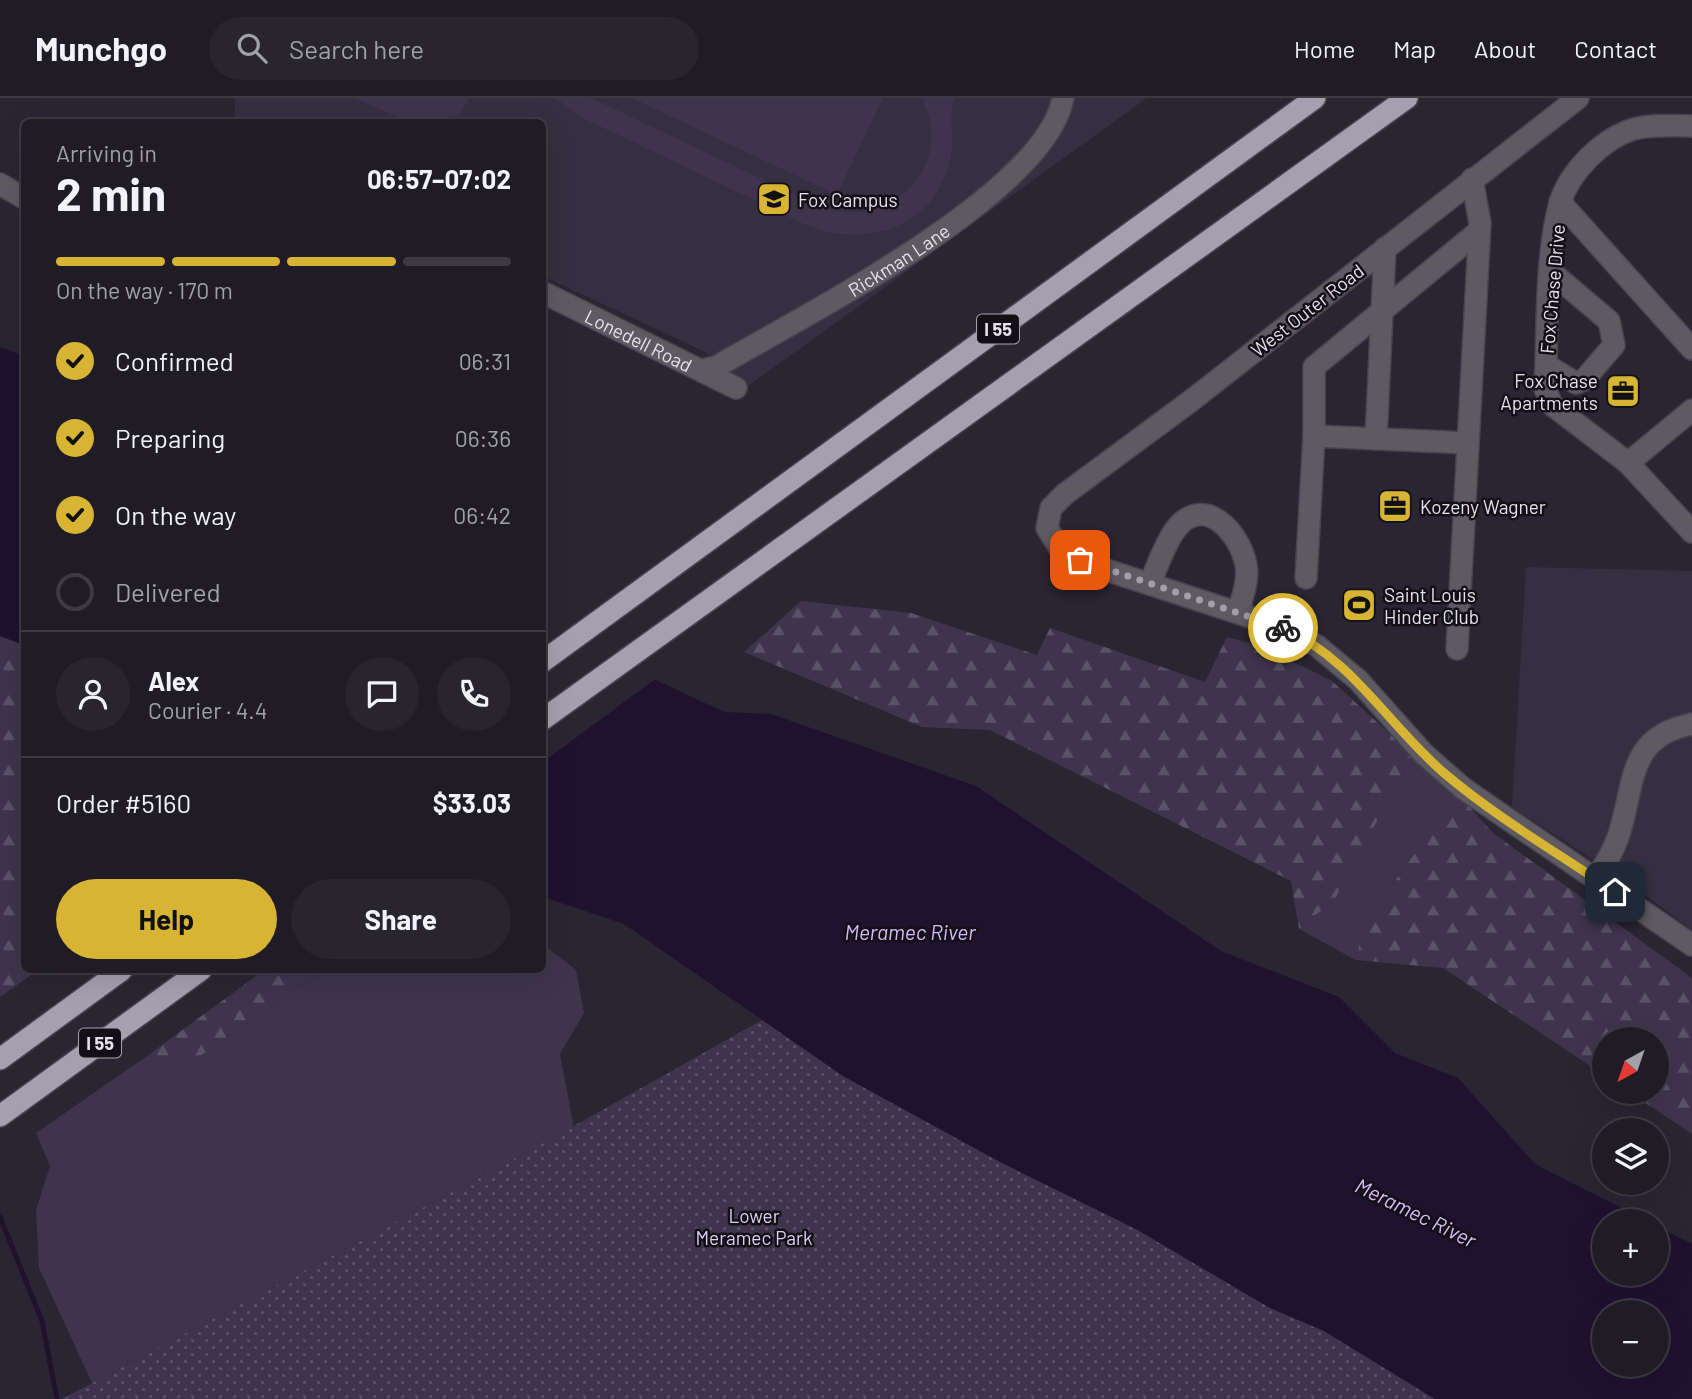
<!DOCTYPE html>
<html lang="en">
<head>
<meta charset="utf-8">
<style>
	:root { --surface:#201c26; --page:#28252e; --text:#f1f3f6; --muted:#a2a1a7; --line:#3d3a43; --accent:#d8b434 }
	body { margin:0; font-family:Barlow,sans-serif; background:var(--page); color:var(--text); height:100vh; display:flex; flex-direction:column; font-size:26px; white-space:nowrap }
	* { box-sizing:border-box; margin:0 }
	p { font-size:23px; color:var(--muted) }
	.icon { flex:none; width:38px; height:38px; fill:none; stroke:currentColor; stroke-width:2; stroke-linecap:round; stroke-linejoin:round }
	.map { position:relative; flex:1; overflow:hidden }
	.panel { position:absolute; left:21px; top:21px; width:525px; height:854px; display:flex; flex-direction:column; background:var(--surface); border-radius:10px; box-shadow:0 7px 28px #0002,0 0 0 2px var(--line) }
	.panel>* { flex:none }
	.needle { width:46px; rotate:220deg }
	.tools { position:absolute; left:1592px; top:929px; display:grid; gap:14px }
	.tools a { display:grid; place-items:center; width:77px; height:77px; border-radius:50%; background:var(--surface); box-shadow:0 7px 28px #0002,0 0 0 2px var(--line); font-size:35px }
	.pin { position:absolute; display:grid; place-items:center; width:60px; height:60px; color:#fff; margin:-30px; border-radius:14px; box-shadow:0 4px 10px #0006 }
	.courier { position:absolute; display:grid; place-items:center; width:70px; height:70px; margin:-35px; border:5px solid #d8b434; border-radius:50%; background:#fff; color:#222; box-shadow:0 2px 9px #0007 }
	.summary em { font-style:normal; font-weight:700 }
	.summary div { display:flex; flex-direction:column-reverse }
	.summary { display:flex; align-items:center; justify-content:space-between; height:119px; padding:0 35px }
	h1 { font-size:46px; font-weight:700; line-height:52px }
	.bar { display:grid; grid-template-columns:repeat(4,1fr); gap:10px 7px; align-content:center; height:84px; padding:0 35px }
	.bar i { height:9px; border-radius:5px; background:var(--line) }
	.bar .active { background:var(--accent) }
	.bar p { grid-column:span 4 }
	.line { display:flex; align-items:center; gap:18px; padding:0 35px; border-top:2px solid var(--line) }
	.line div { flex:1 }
	.round { display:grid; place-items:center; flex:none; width:74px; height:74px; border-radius:37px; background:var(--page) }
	ol { padding:0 35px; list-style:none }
	li { display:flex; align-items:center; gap:21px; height:77px }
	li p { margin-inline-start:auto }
	li .icon { padding:7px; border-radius:50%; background:var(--accent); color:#111; stroke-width:4 }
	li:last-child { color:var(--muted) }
	li i { width:38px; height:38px; border:4px solid var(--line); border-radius:50% }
	.button { display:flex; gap:14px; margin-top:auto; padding:14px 35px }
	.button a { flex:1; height:80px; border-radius:42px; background:var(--accent); color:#111; font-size:28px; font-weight:700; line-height:80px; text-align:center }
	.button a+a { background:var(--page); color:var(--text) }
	header { display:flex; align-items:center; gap:42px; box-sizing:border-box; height:98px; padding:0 35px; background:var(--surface); border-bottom:2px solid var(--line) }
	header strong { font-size:33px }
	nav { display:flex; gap:38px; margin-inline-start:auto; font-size:24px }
	.search { width:490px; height:63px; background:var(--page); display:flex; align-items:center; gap:18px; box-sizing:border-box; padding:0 24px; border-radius:38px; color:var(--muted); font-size:26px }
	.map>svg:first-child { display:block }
	.built { fill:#362f41 }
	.grass { fill:#3e354d }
	.forest { fill:url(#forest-firs) }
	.park { fill:url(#park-dots) }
	.water { fill:#1e122f; fill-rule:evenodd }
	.pier { fill:#2a2533 }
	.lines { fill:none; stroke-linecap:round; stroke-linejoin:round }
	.stream { stroke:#1e122f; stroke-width:5 }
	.minor-casing { stroke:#484350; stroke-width:24 }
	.highway-casing { stroke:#484350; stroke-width:24 }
	.minor { stroke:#5d5a61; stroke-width:21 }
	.highway { stroke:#a59fb0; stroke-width:21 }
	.done { stroke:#a4a0ab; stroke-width:7; stroke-dasharray:0 12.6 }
	.route { stroke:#d8b434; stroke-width:9 }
	.labels { text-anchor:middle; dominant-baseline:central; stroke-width:5; stroke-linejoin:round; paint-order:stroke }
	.shield { fill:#121016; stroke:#a6a3ab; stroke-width:2 }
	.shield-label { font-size:18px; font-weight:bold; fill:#e6e2eb }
	.poi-label { font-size:19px; fill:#e6e2eb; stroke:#121016; text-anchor:start }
	.street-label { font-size:19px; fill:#e6e2eb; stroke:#121016 }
	.park-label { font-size:19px; fill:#ded0f6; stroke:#121016 }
	.water-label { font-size:21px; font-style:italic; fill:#d4bcf9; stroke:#121016 }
</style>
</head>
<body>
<header>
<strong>Munchgo</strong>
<div class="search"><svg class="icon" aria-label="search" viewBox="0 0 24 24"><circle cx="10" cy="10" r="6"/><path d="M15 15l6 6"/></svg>Search here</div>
<nav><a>Home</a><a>Map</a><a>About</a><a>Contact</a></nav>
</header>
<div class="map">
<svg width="1692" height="1301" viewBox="0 0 1692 1301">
	<defs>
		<pattern id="forest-firs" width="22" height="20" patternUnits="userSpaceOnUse" patternTransform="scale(1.75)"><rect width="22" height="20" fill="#3e354d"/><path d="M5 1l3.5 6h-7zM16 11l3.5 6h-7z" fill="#5a5267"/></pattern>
		<pattern id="park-dots" width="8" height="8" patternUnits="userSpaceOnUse" patternTransform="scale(1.75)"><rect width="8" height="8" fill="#3e354d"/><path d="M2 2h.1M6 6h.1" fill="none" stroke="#5a5267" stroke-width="1.8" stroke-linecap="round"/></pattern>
	</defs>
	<rect width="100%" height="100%" fill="#2a2533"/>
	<g class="built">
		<path d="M235,0H1147L748,288L703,253L543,178L542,24H235Z"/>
		<path d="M1526,469L1692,473V832L1632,787L1512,709Z"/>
	</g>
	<g class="grass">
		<path d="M355,0H469L460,17L443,19L437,24H409Z"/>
		<path d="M555,0H591L819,108C889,133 957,70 922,0H955C947,16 955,39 951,58C937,130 865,152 804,126L583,20Z"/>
		<path d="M632,0H883L837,97Z"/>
		<path d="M1413,657L1467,706L1442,717L1363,828L1356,862L1299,831L1335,801Z"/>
		<path d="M543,846L576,872L584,915L560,956L573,1025L570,1040L533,1051L92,1285L39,1170L36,1112L50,1068L36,1035L147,958L189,966L323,872H542Z"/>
	</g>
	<g class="forest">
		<path d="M801,503L911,515L1037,557L1050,530L1205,584L1227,539L1264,549L1332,583L1413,657L1335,801L1299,831L1291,783L990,632L922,629L744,554Z"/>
		<path d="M0,538L24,547V872H38L0,899Z"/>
		<path d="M1467,706L1493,735L1692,880V1036L1629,994H1657V942H1605V978L1443,870L1356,862L1363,828L1442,717Z"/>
		<path d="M264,872H323L189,966L147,958Z"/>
	</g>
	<path class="park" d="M762,922L843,978L1000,1064L1136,1131L1270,1210L1324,1233L1435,1301H62L533,1051Z"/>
	<g class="water">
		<path d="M0,249L24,258V547L0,538Z"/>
		<path d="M543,529L724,614L771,616L976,688L1221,853L1339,899L1395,955L1458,980L1535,1066L1647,1123L1605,1124V1176H1657V1128L1692,1146V1301H1435L1324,1233L1270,1210L1136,1131L1000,1064L843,978L624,826L543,799ZM1605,1214H1657V1267H1605Z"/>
	</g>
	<path class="pier" d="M542,526L658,579L543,664Z"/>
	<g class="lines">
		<path class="stream" d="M0,1119L42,1223L57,1301"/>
		<g class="minor-casing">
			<g id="minor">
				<path d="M1578,0L1192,302L1065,396L1051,410L1047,430L1059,449L1094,468L1269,525L1316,547L1358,582L1424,656L1464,691L1692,847"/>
				<path d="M1692,28C1673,28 1652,26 1634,31C1603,40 1569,74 1560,105C1545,158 1548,235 1545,291L1552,307L1628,365L1692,434"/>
				<path d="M0,86L24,100"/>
				<path d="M1560,104L1692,251"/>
				<path id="s1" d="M542,194L736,290"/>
				<path d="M1546,267L1576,285L1584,282L1614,247L1609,223L1551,174"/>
				<path id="s2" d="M702,272L716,269C799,220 1046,96 1063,0"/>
				<path d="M1314,338V269L1479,133"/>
				<path d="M1376,341L1385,150"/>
				<path d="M1628,365L1692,312"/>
				<path d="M1306,480L1314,338L1468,345"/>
				<path d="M1150,486C1157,468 1164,448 1175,432C1203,394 1240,434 1246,467C1249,482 1242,500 1238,514"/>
				<path d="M1457,551L1480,125L1472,81"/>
				<path d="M1596,781C1605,766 1615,751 1620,733C1635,684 1628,638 1692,626"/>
			</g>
		</g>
		<g class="highway-casing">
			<g id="highway">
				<path d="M542,564L1315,0"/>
				<path d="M542,622L1407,0"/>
				<path d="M0,961L122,872"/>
				<path d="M0,1018L201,872"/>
			</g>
		</g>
		<use href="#minor" class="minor"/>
		<use href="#highway" class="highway"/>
	</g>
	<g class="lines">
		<path class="done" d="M1080,462L1283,530"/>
		<path class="route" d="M1283,530C1353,561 1388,627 1444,675C1497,720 1558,755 1615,794"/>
	</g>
	<defs>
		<g id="school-square" transform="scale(1.75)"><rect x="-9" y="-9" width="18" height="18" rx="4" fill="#d8b434" stroke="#121016"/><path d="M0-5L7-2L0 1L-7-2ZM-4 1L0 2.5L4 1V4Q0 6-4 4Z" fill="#111"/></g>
		<g id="office-square" transform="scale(1.75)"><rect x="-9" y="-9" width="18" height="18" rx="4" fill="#d8b434" stroke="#121016"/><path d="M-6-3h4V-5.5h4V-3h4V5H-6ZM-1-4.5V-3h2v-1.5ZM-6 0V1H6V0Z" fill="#111"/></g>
		<g id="stadium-square" transform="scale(1.75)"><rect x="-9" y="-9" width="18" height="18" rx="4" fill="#d8b434" stroke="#121016"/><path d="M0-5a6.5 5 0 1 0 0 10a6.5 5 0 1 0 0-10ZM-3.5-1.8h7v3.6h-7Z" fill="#111"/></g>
	</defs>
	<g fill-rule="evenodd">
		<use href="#school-square" x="774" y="101"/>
		<use href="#office-square" x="1623" y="293"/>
		<use href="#office-square" x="1395" y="408"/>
		<use href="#stadium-square" x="1359" y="507"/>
	</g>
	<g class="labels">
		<g class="shield">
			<rect x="977" y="216.5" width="42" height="29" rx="5"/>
			<rect x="79" y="930.5" width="42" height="29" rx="5"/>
		</g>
		<g class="shield-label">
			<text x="998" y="231">I 55</text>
			<text x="100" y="945">I 55</text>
		</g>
		<g class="poi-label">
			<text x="798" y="101">Fox Campus</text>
			<text x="1598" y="282" text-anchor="end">Fox Chase<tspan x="1598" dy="22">Apartments</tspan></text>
			<text x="1420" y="408">Kozeny Wagner</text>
			<text x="1384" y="496">Saint Louis<tspan x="1384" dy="22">Hinder Club</tspan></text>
		</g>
		<g class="street-label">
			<text stroke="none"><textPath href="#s2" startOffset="226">Rickman Lane</textPath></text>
			<text transform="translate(1552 191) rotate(-85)">Fox Chase Drive</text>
			<text transform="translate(1307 212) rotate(-38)">West Outer Road</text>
			<text stroke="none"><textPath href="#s1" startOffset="108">Lonedell Road</textPath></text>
		</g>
		<g class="park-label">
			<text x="754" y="1117">Lower<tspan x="754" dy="22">Meramec Park</tspan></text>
		</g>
		<g class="water-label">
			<text x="910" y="833">Meramec River</text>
			<text transform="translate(1416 1114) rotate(26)">Meramec River</text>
		</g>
	</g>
</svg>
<div class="tools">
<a><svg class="needle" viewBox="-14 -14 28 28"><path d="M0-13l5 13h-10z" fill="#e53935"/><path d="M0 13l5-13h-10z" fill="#a2a1a7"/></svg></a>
<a><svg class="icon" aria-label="layers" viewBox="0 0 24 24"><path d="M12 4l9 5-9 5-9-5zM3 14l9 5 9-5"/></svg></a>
<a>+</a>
<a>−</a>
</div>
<div class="pin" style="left:1080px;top:462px;background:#ea580c"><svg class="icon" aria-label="bag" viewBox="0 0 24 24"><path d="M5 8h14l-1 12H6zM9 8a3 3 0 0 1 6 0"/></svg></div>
<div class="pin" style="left:1615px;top:794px;background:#1f2937"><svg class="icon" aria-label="home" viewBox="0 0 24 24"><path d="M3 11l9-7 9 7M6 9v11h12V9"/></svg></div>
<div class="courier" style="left:1283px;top:530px"><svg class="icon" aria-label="bike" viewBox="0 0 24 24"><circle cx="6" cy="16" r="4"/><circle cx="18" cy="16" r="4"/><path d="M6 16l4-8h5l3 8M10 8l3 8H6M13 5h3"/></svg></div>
<section class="panel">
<div class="summary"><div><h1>2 min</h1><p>Arriving in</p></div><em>06:57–07:02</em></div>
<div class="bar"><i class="active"></i><i class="active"></i><i class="active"></i><i></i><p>On the way · 170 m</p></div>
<ol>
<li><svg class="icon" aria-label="check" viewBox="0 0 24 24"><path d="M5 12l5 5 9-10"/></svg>Confirmed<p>06:31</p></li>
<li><svg class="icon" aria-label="check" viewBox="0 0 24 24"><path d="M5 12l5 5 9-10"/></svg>Preparing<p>06:36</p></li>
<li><svg class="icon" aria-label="check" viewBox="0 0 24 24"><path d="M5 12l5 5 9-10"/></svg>On the way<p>06:42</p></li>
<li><i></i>Delivered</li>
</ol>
<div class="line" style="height:126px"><a class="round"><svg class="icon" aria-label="person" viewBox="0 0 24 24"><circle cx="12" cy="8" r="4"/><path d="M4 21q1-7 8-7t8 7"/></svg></a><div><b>Alex</b><p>Courier · 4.4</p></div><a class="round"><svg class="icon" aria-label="chat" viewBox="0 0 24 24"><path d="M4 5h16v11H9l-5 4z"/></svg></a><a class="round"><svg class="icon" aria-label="phone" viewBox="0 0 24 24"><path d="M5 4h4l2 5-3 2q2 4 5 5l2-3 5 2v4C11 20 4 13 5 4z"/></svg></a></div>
<div class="line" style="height:91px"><div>Order #5160</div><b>$33.03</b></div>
<div class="button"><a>Help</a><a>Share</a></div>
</section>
</div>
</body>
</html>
